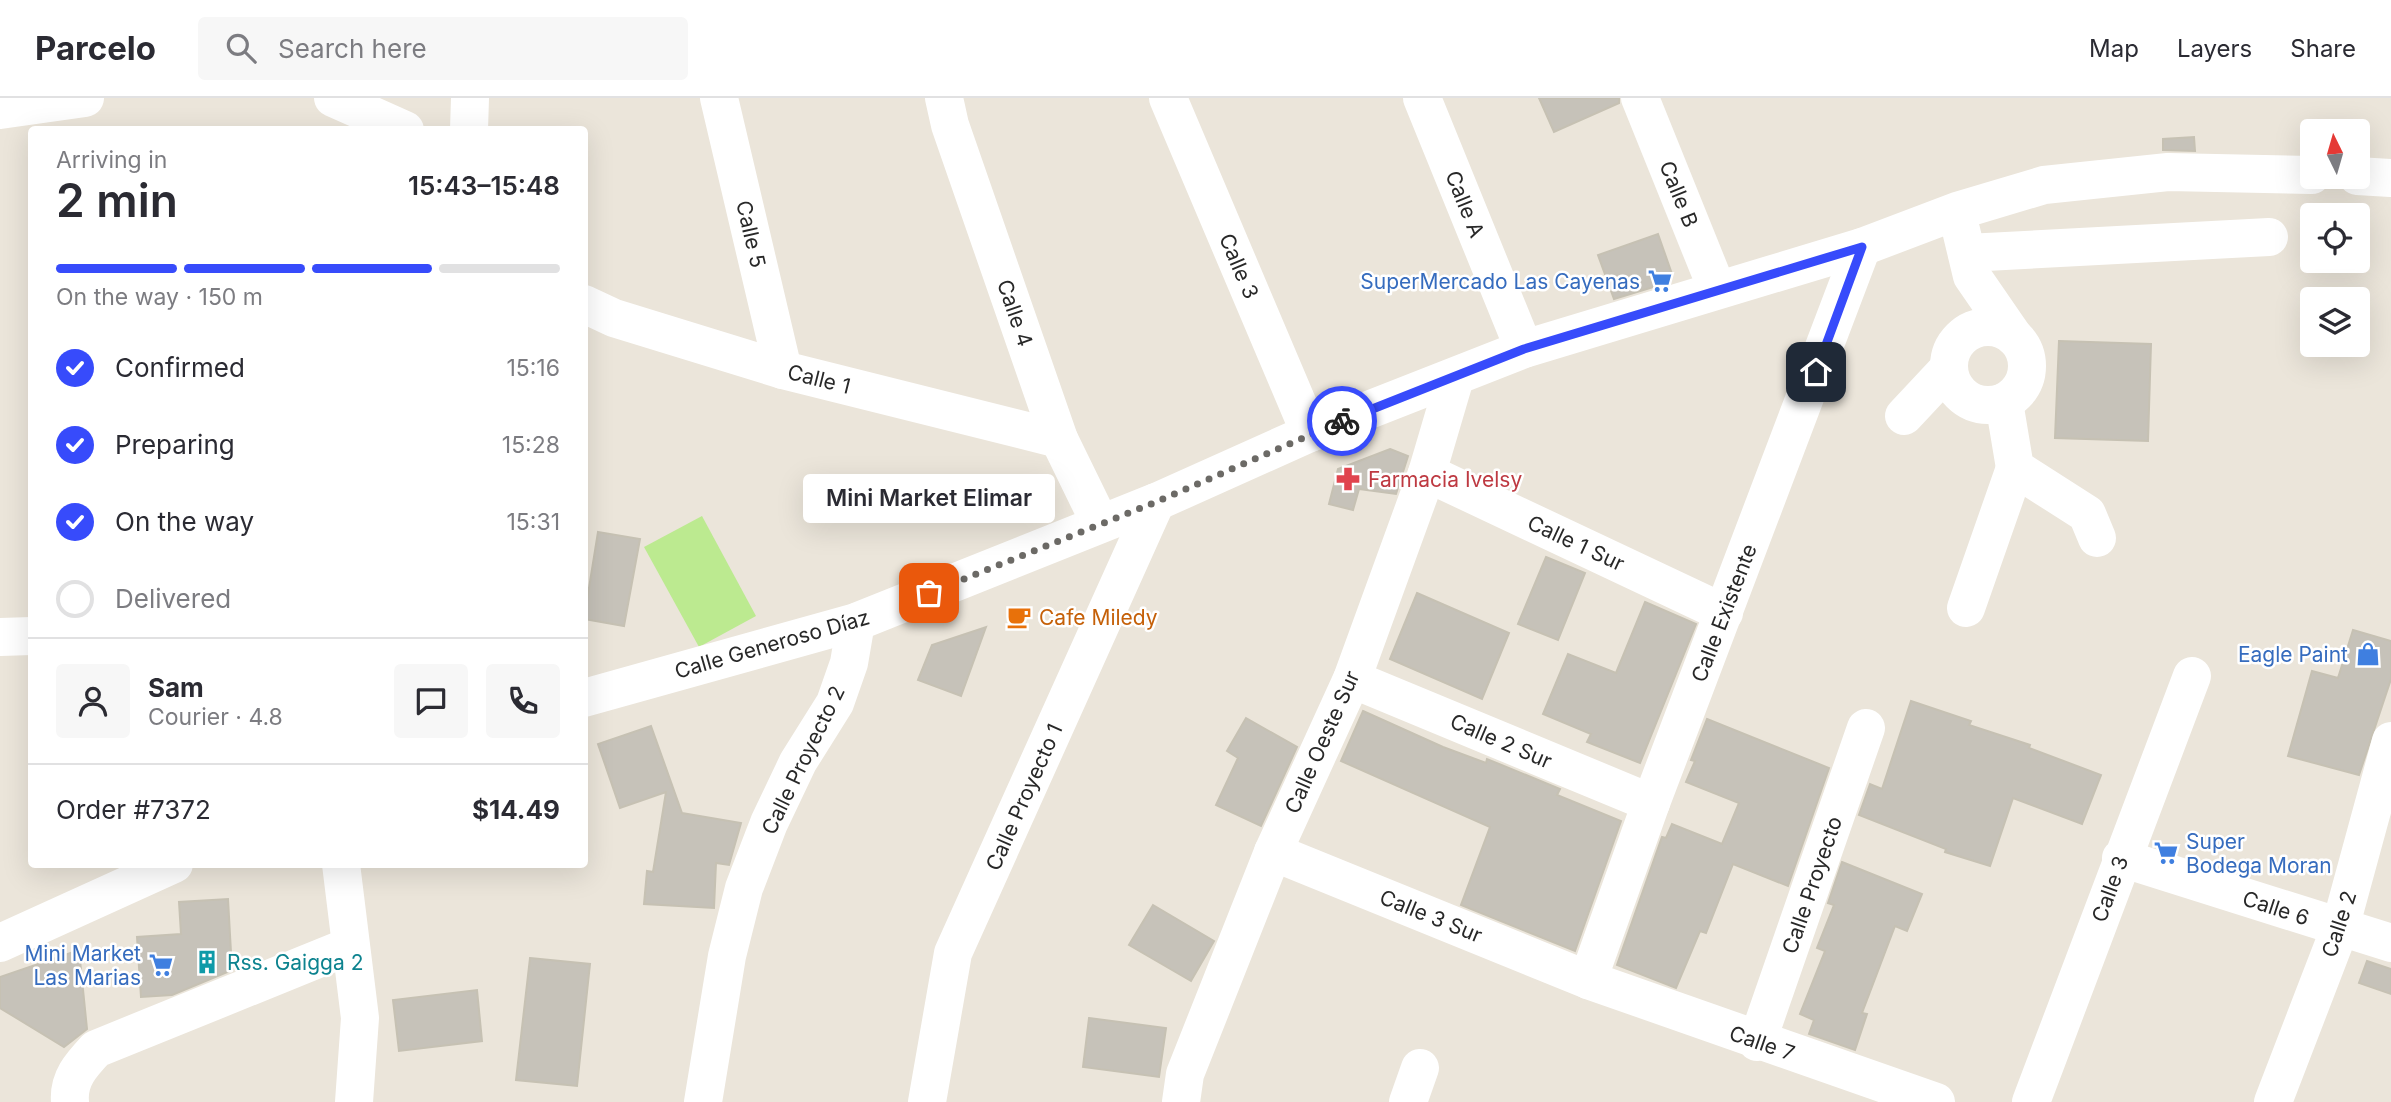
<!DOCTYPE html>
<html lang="en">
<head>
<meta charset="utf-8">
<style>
	:root { --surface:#fff; --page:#f7f7f7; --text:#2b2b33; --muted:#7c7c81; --line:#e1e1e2; --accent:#374bfb }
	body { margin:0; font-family:Inter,sans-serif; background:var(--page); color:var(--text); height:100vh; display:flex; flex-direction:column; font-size:26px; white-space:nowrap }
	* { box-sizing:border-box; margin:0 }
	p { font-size:23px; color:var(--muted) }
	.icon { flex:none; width:38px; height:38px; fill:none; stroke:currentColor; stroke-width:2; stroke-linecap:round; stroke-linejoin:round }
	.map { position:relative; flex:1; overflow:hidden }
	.sheet { position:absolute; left:28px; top:28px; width:560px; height:742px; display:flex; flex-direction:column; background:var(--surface); border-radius:7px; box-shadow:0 7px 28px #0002 }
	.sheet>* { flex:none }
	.needle { width:46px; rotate:355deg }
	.tools { position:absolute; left:2300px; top:21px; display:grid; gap:14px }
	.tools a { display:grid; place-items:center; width:70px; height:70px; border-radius:7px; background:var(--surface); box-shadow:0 7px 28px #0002; font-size:35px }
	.pin { position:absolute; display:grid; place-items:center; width:60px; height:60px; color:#fff; margin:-30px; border-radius:14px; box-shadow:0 4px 10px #0006 }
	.courier { position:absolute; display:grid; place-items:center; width:70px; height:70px; margin:-35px; border:5px solid #374bfb; border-radius:50%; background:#fff; color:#222; box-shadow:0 2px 9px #0007 }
	.bubble { position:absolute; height:49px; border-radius:7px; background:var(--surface); box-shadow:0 7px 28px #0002; font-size:23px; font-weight:600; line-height:49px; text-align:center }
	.summary em { font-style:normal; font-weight:600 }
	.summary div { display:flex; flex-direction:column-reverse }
	.summary { display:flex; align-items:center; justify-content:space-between; height:119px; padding:0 28px }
	h1 { font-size:46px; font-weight:600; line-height:52px }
	.bar { display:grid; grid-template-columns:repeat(4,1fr); gap:10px 7px; align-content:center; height:84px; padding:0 28px }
	.bar i { height:9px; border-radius:5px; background:var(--line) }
	.bar .on { background:var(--accent) }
	.bar p { grid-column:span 4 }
	.line { display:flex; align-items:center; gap:18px; padding:0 28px; border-top:2px solid var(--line) }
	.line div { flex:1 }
	.round { display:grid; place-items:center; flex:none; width:74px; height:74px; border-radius:7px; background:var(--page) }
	ol { padding:0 28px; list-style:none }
	li { display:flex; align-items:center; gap:21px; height:77px }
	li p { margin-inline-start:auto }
	li .icon { padding:7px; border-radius:50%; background:var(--accent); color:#fff; stroke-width:4 }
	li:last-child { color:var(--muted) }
	li i { width:38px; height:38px; border:4px solid var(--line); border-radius:50% }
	header { display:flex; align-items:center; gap:42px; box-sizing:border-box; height:98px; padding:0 35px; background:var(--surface); border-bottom:2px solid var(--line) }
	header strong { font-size:33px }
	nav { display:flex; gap:38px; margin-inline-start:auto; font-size:24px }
	.search { width:490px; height:63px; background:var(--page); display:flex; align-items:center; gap:18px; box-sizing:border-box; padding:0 24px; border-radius:7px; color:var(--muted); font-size:26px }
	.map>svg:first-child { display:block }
	.pitch { fill:#bcea90 }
	.building { fill:#c6c2b9; stroke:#c6c1b3; stroke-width:2 }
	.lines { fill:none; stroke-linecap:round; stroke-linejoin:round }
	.minor { stroke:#fff; stroke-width:38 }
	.done { stroke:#6c6a66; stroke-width:7; stroke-dasharray:0 12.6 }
	.route { stroke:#374bfb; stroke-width:9 }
	.labels { text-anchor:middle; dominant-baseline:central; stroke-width:5; stroke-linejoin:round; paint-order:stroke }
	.street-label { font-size:21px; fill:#282828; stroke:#fff }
	.shop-label { font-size:21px; fill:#366cbe; stroke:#fff; text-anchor:end }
	.health-label { font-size:21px; fill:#be3a42; stroke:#fff; text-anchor:start }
	.food-label { font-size:21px; fill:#c56008; stroke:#fff; text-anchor:start }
	.culture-label { font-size:21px; fill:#0d838f; stroke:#fff; text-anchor:start }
</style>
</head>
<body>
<header>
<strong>Parcelo</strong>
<div class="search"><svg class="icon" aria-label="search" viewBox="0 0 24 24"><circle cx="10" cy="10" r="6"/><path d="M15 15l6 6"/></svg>Search here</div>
<nav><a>Map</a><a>Layers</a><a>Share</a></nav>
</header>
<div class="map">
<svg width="2391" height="1004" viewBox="0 0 2391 1004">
	<rect width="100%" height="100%" fill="#ebe5da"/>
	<path class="pitch" d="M702,418L756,518L699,549L644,449Z"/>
	<g class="building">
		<path d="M1539,0H1619V5L1554,34Z"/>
		<path d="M2194,39L2195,53L2163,52V41Z"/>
		<path d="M1658,136L1672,176L1670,184L1614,201L1598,157Z"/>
		<path d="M2059,243L2151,246L2148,343L2055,340Z"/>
		<path d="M1390,351L1408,358L1396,396L1359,391L1353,412L1329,406L1338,371Z"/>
		<path d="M598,434L640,441L624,528L584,521Z"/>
		<path d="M1546,459L1585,475L1558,542L1518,526Z"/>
		<path d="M1417,495L1509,535L1482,601L1390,561Z"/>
		<path d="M1645,504L1696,526L1640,665L1587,644L1591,636L1543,616L1568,556L1616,575Z"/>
		<path d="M986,529L961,598L918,582L932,547Z"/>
		<path d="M2353,532L2391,543V581L2359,677L2288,658L2312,573L2338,580Z"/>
		<path d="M1911,603L1971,623L1969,627L2030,647L2029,650L2101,677L2082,726L2013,700L1990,768L1945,754L1946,751L1859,717L1870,686L1882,691Z"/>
		<path d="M1363,613L1443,649L1486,665L1487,661L1560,691L1557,697L1621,723L1575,853L1461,807L1490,729L1341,663Z"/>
		<path d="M1246,620L1297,649L1261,728L1216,707L1238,660L1227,653Z"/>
		<path d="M1707,621L1829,670L1788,788L1733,766L1706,835L1700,833L1676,890L1617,867L1662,739L1666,740L1672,726L1722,746L1739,705L1686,684L1695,663L1691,662Z"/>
		<path d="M651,628L682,715L741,725L729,767L716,765L714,810L644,806L647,773L653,774L666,694L620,710L598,646Z"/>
		<path d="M1842,764L1922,796L1907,833L1895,828L1862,915L1867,916L1855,952L1809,936L1814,922L1800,916L1825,853L1817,850L1834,807L1828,805Z"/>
		<path d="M228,801L232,872L172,897L141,899L137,839L181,836L179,804Z"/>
		<path d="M1153,807L1214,843L1191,883L1129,847Z"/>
		<path d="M79,852L87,931L64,949L0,910V879Z"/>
		<path d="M530,860L590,866L577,988L516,982Z"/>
		<path d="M2367,863L2391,871V896L2359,885Z"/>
		<path d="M477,892L482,943L399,953L393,902Z"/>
		<path d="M1089,920L1166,930L1159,979L1083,969Z"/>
	</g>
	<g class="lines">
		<g class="minor">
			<path d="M333,0L405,32"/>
			<path d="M719,0L783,272"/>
			<path d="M944,0L950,27L1059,341L1100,425"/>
			<path d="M1168,0L1310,335"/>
			<path d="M1422,0L1524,251"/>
			<path d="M1640,0L1717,191"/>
			<path d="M0,12L85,0"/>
			<path d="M469,32L470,0"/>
			<path d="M2357,78L2391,80"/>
			<path d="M1961,132L1972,178L2014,239"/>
			<path d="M1967,155L2269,139"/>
			<path d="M584,206L614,220L783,272L1059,341"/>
			<circle cx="1988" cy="268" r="39"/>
			<path d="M2004,304L2015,370L2087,416L2097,440"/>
			<path d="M1904,318L1948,271"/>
			<path d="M1427,375L1724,515"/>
			<path d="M1966,510L2015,370"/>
			<path d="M0,539L32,538"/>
			<path d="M1352,581L1651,705"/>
			<path d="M584,600L856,524L1156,404L1310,335L1524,251L1862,149L1957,113L2044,87L2168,74L2312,77"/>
			<path d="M1273,754L1588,882L1936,1004"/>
			<path d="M2121,760L2391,845"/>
			<path d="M341,766L360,920L354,1004"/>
			<path d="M0,845L174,766"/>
			<path d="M1588,882L1651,705L1862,149"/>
			<path d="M1757,944L1866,630"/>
			<path d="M70,1004C68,981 81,967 96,951L350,848"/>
			<path d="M703,1004L727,858L744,790L769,725L798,664L835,605L849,565L856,524"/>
			<path d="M927,1004L953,855L1156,404"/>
			<path d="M1181,1004L1185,976L1273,754L1352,581L1427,375L1455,280"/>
			<path d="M1408,1004L1420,970"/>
			<path d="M2031,1004L2192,578"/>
			<path d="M2273,1004L2340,830L2391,643"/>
		</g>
	</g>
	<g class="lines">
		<path class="done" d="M929,495L1156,404L1342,323"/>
		<path class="route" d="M1342,323L1524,251L1862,149L1816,274"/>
	</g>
	<defs>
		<g id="supermarket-bare" transform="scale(1.89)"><path d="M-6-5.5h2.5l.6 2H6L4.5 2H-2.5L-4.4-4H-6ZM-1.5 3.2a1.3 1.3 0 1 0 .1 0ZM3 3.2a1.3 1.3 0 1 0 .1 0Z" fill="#3f7fe0" stroke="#fff" stroke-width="2.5" paint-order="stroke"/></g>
		<g id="pharmacy-bare" transform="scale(1.89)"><path d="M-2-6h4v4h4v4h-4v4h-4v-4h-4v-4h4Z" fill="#e0444e" stroke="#fff" stroke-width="2.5" paint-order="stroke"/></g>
		<g id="cafe-bare" transform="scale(1.89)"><path d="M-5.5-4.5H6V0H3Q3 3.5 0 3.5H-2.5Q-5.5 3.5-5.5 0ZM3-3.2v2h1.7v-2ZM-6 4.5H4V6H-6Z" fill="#e8710a" stroke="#fff" stroke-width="2.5" paint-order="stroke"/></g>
		<g id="shop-bare" transform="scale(1.89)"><path d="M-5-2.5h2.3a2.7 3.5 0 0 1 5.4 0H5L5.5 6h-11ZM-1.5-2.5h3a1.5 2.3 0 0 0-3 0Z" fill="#3f7fe0" stroke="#fff" stroke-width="2.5" paint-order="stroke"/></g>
		<g id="building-bare" transform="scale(1.89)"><path d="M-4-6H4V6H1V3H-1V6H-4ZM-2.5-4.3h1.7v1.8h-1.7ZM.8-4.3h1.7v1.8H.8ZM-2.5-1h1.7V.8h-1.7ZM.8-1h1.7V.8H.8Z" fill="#0f9aa8" stroke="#fff" stroke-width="2.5" paint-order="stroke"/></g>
	</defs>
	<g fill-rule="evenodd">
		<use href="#supermarket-bare" x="1660" y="183"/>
		<use href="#pharmacy-bare" x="1348" y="381"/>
		<use href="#cafe-bare" x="1019" y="519"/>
		<use href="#shop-bare" x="2368" y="556"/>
		<use href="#supermarket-bare" x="2166" y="755"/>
		<use href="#building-bare" x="207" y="864"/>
		<use href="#supermarket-bare" x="161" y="867"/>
	</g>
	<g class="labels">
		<g class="street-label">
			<text transform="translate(1679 96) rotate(68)">Calle B</text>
			<text transform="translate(1465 106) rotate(68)">Calle A</text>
			<text transform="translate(751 136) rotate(77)">Calle 5</text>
			<text transform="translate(1239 168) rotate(67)">Calle 3</text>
			<text transform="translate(1015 215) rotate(71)">Calle 4</text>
			<text transform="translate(819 281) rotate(14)">Calle 1</text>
			<text transform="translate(1576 445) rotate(25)">Calle 1 Sur</text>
			<text transform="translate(1724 515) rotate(-69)">Calle Existente</text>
			<text transform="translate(772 546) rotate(-16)">Calle Generoso Díaz</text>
			<text transform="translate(1501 643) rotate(23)">Calle 2 Sur</text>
			<text transform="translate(1322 644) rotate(-66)">Calle Oeste Sur</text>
			<text transform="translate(803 662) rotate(-64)">Calle Proyecto 2</text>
			<text transform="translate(1024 699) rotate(-66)">Calle Proyecto 1</text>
			<text transform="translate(1812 787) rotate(-71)">Calle Proyecto</text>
			<text transform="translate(2110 791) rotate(-70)">Calle 3</text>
			<text transform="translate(2276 810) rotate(18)">Calle 6</text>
			<text transform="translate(1431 818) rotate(22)">Calle 3 Sur</text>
			<text transform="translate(2339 826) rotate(-72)">Calle 2</text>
			<text transform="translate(1762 945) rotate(19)">Calle 7</text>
		</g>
		<g class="shop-label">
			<text x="1640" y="183">SuperMercado Las Cayenas</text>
			<text x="2348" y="556">Eagle Paint</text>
			<text x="2186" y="743" text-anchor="start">Super<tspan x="2186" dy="24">Bodega Moran</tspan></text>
			<text x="141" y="855">Mini Market<tspan x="141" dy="24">Las Marias</tspan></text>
		</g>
		<g class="health-label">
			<text x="1368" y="381">Farmacia Ivelsy</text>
		</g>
		<g class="food-label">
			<text x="1039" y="519">Cafe Miledy</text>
		</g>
		<g class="culture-label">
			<text x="227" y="864">Rss. Gaigga 2</text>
		</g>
	</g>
</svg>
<div class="tools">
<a><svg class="needle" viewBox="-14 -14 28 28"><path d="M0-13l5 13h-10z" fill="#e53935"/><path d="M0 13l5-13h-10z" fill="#7c7c81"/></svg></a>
<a><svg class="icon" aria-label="locate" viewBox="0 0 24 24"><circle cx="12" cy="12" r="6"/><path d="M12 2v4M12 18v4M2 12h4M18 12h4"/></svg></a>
<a><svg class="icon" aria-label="layers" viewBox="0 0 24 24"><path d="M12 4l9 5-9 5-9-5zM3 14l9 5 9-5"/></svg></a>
</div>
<div class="pin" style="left:929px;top:495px;background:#ea580c"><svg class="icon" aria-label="bag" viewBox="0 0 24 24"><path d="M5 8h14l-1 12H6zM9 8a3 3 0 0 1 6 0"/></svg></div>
<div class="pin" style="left:1816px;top:274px;background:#1f2937"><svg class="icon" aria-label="home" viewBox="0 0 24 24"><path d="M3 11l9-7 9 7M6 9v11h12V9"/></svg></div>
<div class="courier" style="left:1342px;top:323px"><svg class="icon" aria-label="bike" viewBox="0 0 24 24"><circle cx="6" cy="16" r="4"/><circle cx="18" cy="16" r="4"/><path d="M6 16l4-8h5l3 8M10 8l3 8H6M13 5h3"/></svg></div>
<div class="bubble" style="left:803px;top:376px;width:252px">Mini Market Elimar</div>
<section class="sheet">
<div class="summary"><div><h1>2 min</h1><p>Arriving in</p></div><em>15:43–15:48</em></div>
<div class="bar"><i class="on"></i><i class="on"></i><i class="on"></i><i></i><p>On the way · 150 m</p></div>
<ol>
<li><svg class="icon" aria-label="check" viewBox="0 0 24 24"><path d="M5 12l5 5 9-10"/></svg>Confirmed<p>15:16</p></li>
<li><svg class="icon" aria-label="check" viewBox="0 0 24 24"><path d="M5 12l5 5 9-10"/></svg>Preparing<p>15:28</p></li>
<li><svg class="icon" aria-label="check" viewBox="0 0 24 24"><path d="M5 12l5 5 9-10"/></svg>On the way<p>15:31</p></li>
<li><i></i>Delivered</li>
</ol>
<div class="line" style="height:126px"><a class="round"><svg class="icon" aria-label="person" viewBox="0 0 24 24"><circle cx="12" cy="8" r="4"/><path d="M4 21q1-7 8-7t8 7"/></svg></a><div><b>Sam</b><p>Courier · 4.8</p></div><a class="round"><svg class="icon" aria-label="chat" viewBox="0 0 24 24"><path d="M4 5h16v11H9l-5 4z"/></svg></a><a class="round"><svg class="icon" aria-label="phone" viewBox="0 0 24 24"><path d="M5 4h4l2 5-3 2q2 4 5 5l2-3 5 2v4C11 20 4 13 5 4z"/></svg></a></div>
<div class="line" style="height:91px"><div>Order #7372</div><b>$14.49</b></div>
</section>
</div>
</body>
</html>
